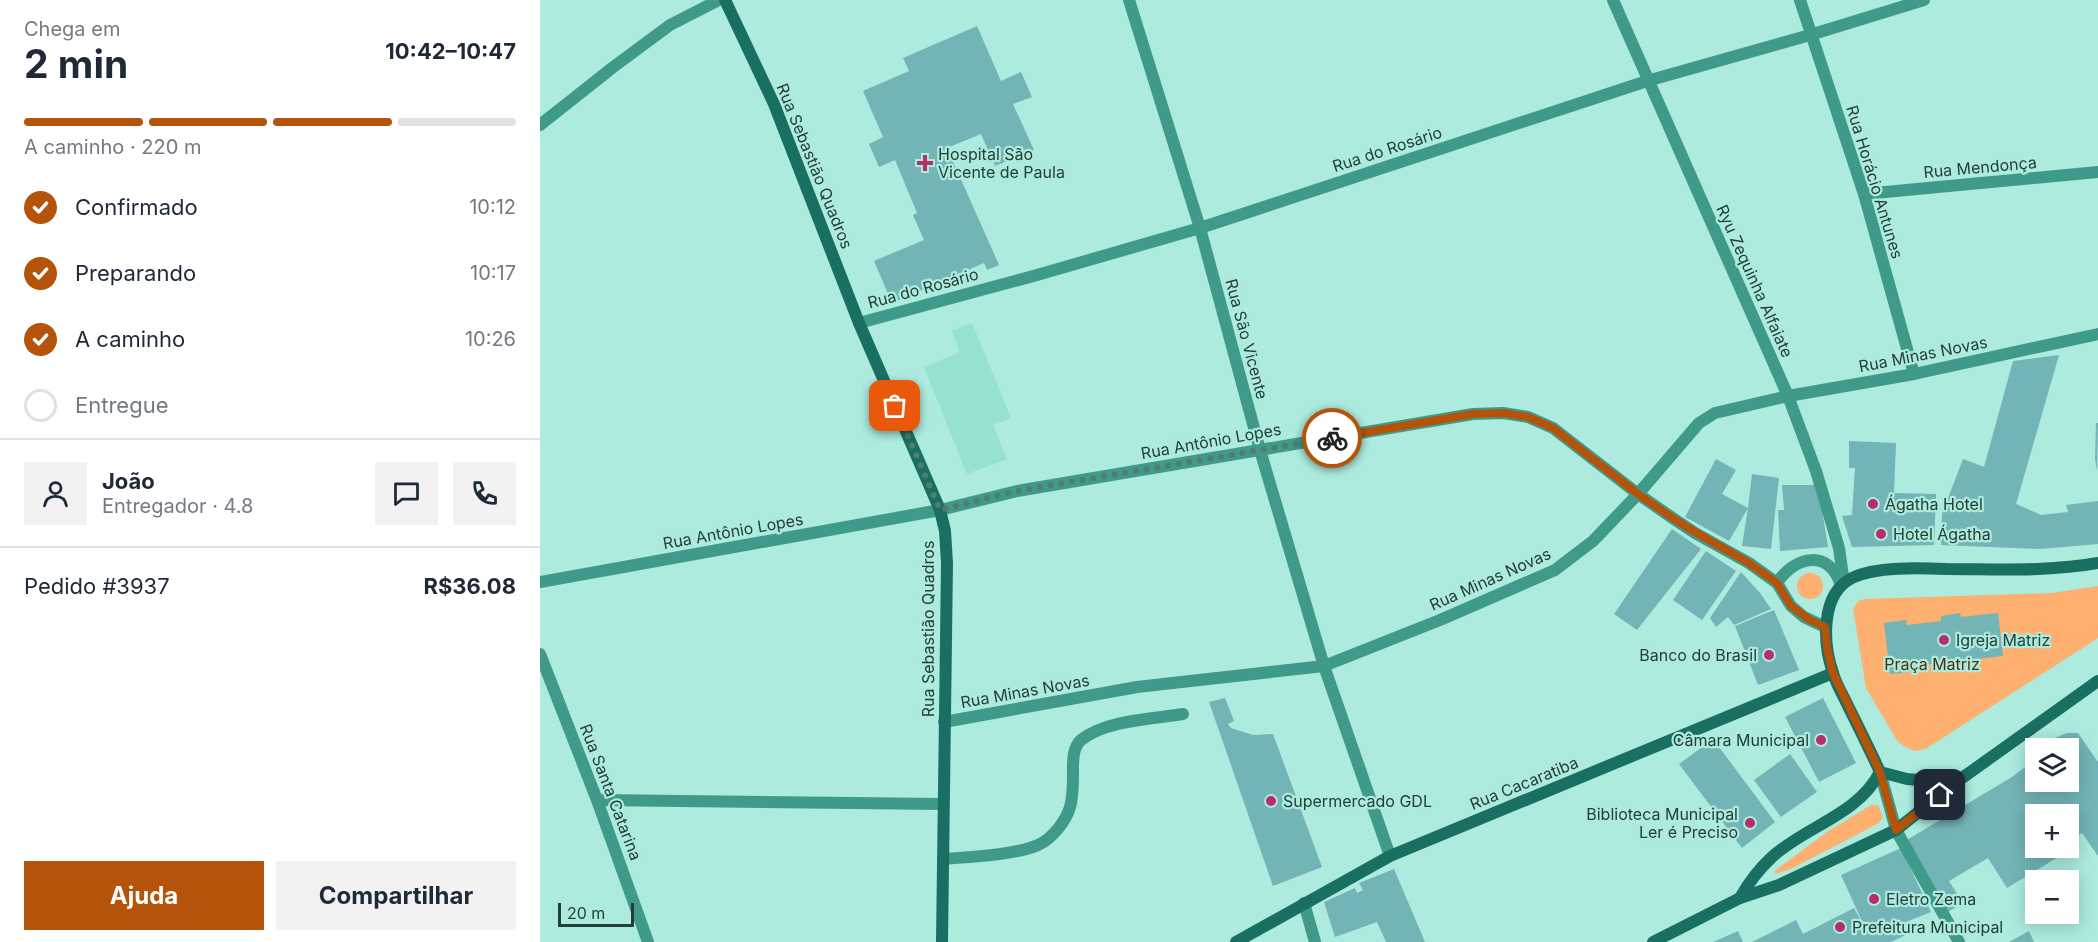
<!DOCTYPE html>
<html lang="pt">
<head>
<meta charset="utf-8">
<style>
	:root { --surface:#fff; --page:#f2f2f3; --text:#1f2937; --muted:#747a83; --line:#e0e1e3; --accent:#b45309 }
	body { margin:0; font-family:Inter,sans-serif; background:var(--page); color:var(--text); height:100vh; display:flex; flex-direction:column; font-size:22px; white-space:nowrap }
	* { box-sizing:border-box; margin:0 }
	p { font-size:20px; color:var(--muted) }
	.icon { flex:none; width:33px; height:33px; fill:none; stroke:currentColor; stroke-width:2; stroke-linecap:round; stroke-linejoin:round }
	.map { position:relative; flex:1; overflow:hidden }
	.sheet { display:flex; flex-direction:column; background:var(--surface); width:540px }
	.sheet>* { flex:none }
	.buttons { position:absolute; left:1485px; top:738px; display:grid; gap:12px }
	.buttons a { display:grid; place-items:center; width:54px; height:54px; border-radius:0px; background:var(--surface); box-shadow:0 3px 15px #0003; font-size:30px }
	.scale { position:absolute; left:18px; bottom:15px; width:76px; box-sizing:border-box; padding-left:6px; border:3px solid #243e38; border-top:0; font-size:16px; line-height:21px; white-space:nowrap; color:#243e38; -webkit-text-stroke:4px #acebde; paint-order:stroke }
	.pin { position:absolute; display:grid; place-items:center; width:51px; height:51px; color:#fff; margin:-26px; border-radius:12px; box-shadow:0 3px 9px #0006 }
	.courier { position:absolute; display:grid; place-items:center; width:60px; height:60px; margin:-30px; border:4px solid #b45309; border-radius:50%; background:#fff; color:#222; box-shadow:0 2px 8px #0007 }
	.head em { font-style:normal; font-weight:700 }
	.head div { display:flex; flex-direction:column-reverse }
	.head { display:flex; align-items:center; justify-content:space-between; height:102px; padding:0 24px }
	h1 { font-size:39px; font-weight:700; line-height:45px }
	.bar { display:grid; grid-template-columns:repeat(4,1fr); gap:9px 6px; align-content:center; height:72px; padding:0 24px }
	.bar i { height:8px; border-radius:4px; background:var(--line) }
	.bar .current { background:var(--accent) }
	.bar p { grid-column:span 4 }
	.line { display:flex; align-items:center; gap:15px; padding:0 24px; border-top:2px solid var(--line) }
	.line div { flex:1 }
	.round { display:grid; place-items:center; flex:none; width:63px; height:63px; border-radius:0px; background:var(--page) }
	ol { padding:0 24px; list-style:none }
	li { display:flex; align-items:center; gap:18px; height:66px }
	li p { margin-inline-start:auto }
	li .icon { padding:6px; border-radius:50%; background:var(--accent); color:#fff; stroke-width:4 }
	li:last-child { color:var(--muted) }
	li i { width:33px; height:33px; border:3px solid var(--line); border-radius:50% }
	.cta { display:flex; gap:12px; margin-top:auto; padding:12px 24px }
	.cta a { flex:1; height:69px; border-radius:0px; background:var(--accent); color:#fff; font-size:24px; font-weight:700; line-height:69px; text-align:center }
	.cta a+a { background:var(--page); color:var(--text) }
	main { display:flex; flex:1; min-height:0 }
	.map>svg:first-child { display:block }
	.built { fill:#97e1d1 }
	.green { fill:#feb070 }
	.building { fill:#73b4b7 }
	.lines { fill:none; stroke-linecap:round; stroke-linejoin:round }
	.lane { stroke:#3f9a8a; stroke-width:12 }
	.street { stroke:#3f9a8a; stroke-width:12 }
	.secondary { stroke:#197062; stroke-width:12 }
	.done { stroke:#547b72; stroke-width:6; stroke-dasharray:0 10.8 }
	.route { stroke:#b45309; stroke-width:8 }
	.poi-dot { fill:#b82e69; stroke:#acebde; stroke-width:2 }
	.labels { text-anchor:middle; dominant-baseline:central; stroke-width:4.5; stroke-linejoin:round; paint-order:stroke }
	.street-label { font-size:16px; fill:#243e38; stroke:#acebde }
	.poi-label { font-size:16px; fill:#243e38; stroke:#acebde; text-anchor:start }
	.park-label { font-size:16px; fill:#522f0f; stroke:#acebde }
</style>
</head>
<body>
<main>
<section class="sheet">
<div class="head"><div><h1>2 min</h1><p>Chega em</p></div><em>10:42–10:47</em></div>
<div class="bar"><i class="current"></i><i class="current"></i><i class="current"></i><i></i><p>A caminho · 220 m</p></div>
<ol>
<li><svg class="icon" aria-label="check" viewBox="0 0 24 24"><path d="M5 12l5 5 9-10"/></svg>Confirmado<p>10:12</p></li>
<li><svg class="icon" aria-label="check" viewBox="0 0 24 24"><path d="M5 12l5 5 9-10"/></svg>Preparando<p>10:17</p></li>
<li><svg class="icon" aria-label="check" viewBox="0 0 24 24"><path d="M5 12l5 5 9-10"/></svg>A caminho<p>10:26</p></li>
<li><i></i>Entregue</li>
</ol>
<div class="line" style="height:108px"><a class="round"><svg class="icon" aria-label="person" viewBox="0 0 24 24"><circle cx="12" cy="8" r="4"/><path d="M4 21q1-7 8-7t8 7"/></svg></a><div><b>João</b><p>Entregador · 4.8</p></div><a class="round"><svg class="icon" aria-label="chat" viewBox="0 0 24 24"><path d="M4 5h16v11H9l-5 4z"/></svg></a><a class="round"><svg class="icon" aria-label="phone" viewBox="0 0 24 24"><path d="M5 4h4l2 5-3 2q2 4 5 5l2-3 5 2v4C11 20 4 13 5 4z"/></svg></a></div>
<div class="line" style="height:78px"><div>Pedido #3937</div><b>R$36.08</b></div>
<div class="cta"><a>Ajuda</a><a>Compartilhar</a></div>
</section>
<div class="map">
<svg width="1558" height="942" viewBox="0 0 1558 942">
	<rect width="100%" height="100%" fill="#acebde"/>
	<path class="built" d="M432,323L471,418L453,425L467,459L427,474L384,367L420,352L412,331Z"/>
	<g class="green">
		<circle cx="1270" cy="586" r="13"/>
		<path d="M1558,586V638L1387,748L1377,751L1369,749L1358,742L1326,688L1313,609L1318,601L1325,599L1512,593Z"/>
		<path d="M1331,805H1338L1343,817L1339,823L1251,869L1235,874L1234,872L1237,869L1287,832Z"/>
	</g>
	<g class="building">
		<path d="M437,26L461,81L481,72L492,97L473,104L494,150L455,166L441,134L407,148L459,265L447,270L444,263L352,303L334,261L384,240L373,215L377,213L355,160L339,167L329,144L343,137L323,91L369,71L363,58Z"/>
		<path d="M1519,355L1476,504L1501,515L1528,512L1526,505L1558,501V544L1500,549L1401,545L1402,514L1423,459L1444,467L1473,361Z"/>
		<path d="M1556,423H1558L1557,471L1555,459Z"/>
		<path d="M1309,441L1356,443L1354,493L1396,494L1394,545L1312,547L1302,516L1312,515L1315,468H1309Z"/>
		<path d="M1176,459L1196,470L1182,494L1208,508L1212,474L1239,478L1231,549L1202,546L1208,508L1189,541L1145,517Z"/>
		<path d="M1242,485H1274L1282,510L1288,547L1240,551L1238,510H1244Z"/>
		<path d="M1132,529L1161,549L1097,630L1074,614Z"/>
		<path d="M1166,551L1196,571L1162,620L1133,600Z"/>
		<path d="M1201,572L1220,593L1231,609L1194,625L1188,617L1176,627L1170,618Z"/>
		<path d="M1234,610L1259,670L1218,685L1195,626Z"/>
		<path d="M1420,613L1421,617L1458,613L1463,656L1426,660L1427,667L1407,669L1406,662L1371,667L1372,672L1350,674L1344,623L1366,620L1367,625L1401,621V616Z"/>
		<path d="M685,698L694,721L688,724L691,728L713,735L733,734L782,867L733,886L669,702Z"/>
		<path d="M1283,698L1316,763L1279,782L1245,717Z"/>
		<path d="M1527,733H1538L1558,762V856L1542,833L1528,842V814H1496V848H1521L1517,851L1520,856L1467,888L1448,858L1409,881L1423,903L1408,912L1365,841L1472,777L1493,761L1495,756L1496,782H1528V748H1499L1512,739Z"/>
		<path d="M1173,739L1235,822L1202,848L1139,764Z"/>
		<path d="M1250,754L1277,792L1241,817L1214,780Z"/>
		<path d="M1361,848L1391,912L1366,922L1372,932L1351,942H1212L1256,920L1263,934L1314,908L1326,930L1301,875Z"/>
		<path d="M854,869L885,942H846L837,922L795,937L784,902L815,888L817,893L823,890L819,883Z"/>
		<path d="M1198,931L1203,942H1173Z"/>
		<path d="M1489,931L1494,942H1469Z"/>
	</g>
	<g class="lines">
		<path class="lane" d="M403,859C428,857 476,855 498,845C512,839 526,821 530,807C533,797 533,785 533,775C533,763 532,748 541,740C566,720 613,719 643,714"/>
		<g class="street">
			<path d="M589,0L660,228L720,450L784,666L850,856"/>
			<path d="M1073,0L1248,396L1276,471L1299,548L1304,583"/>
			<path d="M1260,0L1324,194L1374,374"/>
			<path d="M0,125L72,68L130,25L179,0"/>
			<path d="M1324,194L1558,172"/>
			<path d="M319,323L497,275L660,228L1107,81L1270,35L1384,0"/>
			<path d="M0,582L400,510L477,491L933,414L963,413L988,417L1013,428L1098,494L1134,519L1155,533L1209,563L1237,583L1251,606L1264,617L1285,627"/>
			<path d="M1237,583C1255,555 1290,549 1301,586"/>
			<path d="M0,654L57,800L108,942"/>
			<path d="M404,722L597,687L784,666L900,620L1015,570L1053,541L1098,494L1159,423L1175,413L1248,396L1374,374L1558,334"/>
			<path d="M1340,772L1356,830L1419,942"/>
			<path d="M57,800L402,804"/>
			<path d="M764,903L775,942"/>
		</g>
		<g class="secondary">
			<path d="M185,0L234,104L319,323L400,510L405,531L407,563L402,942"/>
			<path d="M1415,783L1367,779L1340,772C1330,750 1319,728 1308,706C1303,695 1296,684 1293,673C1283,644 1280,594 1312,578C1335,566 1382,568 1407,569C1458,569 1508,572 1558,563"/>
			<path d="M1200,898C1209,882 1219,869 1232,857C1266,826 1318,815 1340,772"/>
			<path d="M696,942L850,856L1293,673"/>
			<path d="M1113,942L1200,898L1239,885L1356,830L1415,783L1558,681"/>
		</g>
	</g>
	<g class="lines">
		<path class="done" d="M355,406L400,510L477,491L792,438"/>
		<path class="route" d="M792,438L933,414L963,413L988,417L1013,428L1098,494L1134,519L1155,532L1209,563L1237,583L1251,606L1270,620L1285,627L1287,648L1293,673L1340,772L1356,830L1400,795"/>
	</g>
	<g class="poi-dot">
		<path d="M382 154h6v6h6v6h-6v6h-6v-6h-6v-6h6z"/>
		<circle cx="1333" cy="504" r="6"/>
		<circle cx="1341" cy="534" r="6"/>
		<circle cx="1404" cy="640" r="6"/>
		<circle cx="1229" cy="655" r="6"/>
		<circle cx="1281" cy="740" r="6"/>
		<circle cx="731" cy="801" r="6"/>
		<circle cx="1210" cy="823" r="6"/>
		<circle cx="1334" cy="899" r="6"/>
		<circle cx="1300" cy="927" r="6"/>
	</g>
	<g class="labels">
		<g class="street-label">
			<text transform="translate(847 149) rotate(-18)">Rua do Rosário</text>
			<text transform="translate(275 166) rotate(68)">Rua Sebastião Quadros</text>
			<text transform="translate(1440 167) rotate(-5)">Rua Mendonça</text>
			<text transform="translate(1335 182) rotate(73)">Rua Horácio Antunes</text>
			<text transform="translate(1215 281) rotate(66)">Ryu Zequinha Alfaiate</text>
			<text transform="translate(383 288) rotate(-15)">Rua do Rosário</text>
			<text transform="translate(707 339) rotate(75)">Rua São Vicente</text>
			<text transform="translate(1383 354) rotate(-11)">Rua Minas Novas</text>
			<text transform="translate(671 441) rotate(-10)">Rua Antônio Lopes</text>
			<text transform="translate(193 531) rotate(-10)">Rua Antônio Lopes</text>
			<text transform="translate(950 579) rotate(-24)">Rua Minas Novas</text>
			<text transform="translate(388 629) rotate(-90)">Rua Sebastião Quadros</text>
			<text transform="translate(485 691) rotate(-10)">Rua Minas Novas</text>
			<text transform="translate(984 783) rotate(-22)">Rua Cacaratiba</text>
			<text transform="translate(71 792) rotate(69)">Rua Santa Catarina</text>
		</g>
		<g class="poi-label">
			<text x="398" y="154">Hospital São<tspan x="398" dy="18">Vicente de Paula</tspan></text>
			<text x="1345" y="504">Ágatha Hotel</text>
			<text x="1353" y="534">Hotel Ágatha</text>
			<text x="1416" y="640">Igreja Matriz</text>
			<text x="1217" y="655" text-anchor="end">Banco do Brasil</text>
			<text x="1269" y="740" text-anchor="end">Câmara Municipal</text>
			<text x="743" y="801">Supermercado GDL</text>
			<text x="1198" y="814" text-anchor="end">Biblioteca Municipal<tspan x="1198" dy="18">Ler é Preciso</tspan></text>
			<text x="1346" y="899">Eletro Zema</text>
			<text x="1312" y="927">Prefeitura Municipal</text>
		</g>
		<g class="park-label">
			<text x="1392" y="664">Praça Matriz</text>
		</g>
	</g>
</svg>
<div class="buttons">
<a><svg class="icon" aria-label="layers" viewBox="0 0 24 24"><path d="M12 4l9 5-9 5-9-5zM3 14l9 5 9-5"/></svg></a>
<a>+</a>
<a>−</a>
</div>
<div class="scale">20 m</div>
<div class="pin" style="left:355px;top:406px;background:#ea580c"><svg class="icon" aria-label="bag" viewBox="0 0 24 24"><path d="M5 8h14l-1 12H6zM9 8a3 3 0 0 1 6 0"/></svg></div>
<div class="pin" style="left:1400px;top:795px;background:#1f2937"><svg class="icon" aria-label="home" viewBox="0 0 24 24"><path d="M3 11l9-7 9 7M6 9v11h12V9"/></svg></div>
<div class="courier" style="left:792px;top:438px"><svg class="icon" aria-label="bike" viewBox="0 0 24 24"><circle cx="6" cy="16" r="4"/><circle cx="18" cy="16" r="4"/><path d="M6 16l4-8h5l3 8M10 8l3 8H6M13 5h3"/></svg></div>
</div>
</main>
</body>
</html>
